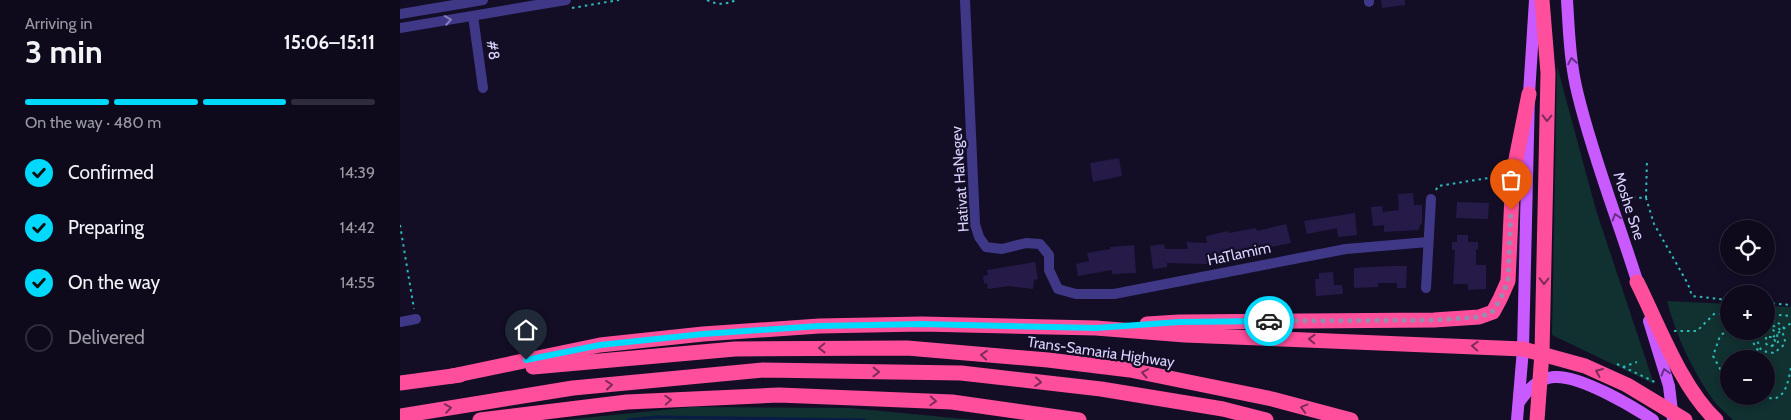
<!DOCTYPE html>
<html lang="en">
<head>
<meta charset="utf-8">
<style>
	:root { --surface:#0e0a1c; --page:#171325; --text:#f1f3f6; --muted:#9b9aa3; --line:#2e2b3b; --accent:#00d9fe }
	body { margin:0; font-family:Cabin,sans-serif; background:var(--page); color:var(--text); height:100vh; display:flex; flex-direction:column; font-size:19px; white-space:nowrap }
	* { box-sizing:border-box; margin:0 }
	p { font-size:16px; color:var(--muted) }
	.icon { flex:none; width:28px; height:28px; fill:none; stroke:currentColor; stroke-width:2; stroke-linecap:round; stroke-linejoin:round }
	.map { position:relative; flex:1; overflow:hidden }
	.details { display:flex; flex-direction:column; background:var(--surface); width:400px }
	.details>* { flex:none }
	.controls { position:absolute; left:1320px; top:220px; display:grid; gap:10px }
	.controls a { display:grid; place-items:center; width:55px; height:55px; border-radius:50%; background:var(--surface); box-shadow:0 2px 8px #0003,0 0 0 1px var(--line); font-size:25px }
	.pin { position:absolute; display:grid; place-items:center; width:42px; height:42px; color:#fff; margin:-51px -21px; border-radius:50% 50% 50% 0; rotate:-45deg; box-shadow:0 0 5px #0007 }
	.pin .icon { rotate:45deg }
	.courier { position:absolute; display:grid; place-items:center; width:50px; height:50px; margin:-25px; border:4px solid #00d9fe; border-radius:50%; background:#fff; color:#222; box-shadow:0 1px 6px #0007 }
	.summary em { font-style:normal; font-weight:700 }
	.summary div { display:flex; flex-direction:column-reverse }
	.summary { display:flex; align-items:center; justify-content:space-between; height:85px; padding:0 25px }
	h1 { font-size:32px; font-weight:700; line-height:38px }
	.bar { display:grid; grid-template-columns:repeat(4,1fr); gap:8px 5px; align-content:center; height:60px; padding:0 25px }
	.bar i { height:6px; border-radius:4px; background:var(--line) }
	.bar .selected { background:var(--accent) }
	.bar p { grid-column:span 4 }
	ol { padding:0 25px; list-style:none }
	li { display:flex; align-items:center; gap:15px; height:55px }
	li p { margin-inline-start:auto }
	li .icon { padding:5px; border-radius:50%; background:var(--accent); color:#111; stroke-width:4 }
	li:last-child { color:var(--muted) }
	li i { width:28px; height:28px; border:2px solid var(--line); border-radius:50% }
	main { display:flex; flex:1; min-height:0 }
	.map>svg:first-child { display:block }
	.green { fill:#113030; fill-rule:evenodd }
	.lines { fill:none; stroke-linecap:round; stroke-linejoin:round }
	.stream { stroke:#081c45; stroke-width:3 }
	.building { fill:#251a48 }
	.path { stroke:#2bbbb9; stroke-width:2; stroke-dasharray:2.5 4; stroke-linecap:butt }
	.minor { stroke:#3e3887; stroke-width:10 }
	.major { stroke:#c95aff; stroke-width:12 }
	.highway { stroke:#ff4e9b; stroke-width:15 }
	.oneway { stroke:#847ebd }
	.oneway2 { stroke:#653088 }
	.oneway3 { stroke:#7d2b5b }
	.done { stroke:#948eb3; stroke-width:5; stroke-dasharray:0 9 }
	.route { stroke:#00d9fe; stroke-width:6 }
	.labels { text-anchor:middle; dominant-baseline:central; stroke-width:4.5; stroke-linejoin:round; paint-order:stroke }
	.street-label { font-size:15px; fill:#dad3ff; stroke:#130e26 }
</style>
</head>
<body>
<main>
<section class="details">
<div class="summary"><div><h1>3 min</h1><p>Arriving in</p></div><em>15:06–15:11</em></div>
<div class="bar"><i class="selected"></i><i class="selected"></i><i class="selected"></i><i></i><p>On the way · 480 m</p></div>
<ol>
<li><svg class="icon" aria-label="check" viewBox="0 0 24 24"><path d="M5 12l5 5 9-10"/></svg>Confirmed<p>14:39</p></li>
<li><svg class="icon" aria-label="check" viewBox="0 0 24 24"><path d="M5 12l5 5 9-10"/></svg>Preparing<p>14:42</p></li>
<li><svg class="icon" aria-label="check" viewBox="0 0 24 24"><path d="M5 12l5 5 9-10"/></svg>On the way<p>14:55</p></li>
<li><i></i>Delivered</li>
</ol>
</section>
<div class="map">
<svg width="1391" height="420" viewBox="0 0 1391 420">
	<rect width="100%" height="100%" fill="#130e26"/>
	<g class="green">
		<path d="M1157,66L1196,210L1254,384L1152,335Z"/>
		<path d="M1267,301L1329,304V331H1366V306L1391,307V420H1333C1326,413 1317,406 1311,397C1291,368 1276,335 1267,301ZM1329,359H1366V396H1329Z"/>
		<path d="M292,407L450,408L575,420H163Z"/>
	</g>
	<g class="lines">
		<path class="stream" d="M228,420L256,417L465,420"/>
	</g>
	<g class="building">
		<path d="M981,0H1005V5L982,8Z"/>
		<path d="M719,158L722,176L693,182L690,163Z"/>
		<path d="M1013,193L1014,205H1022V222L1018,230L984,232V225L973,226L971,207L982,206L983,212L999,210L998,194Z"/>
		<path d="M1057,202L1089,203L1088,219L1056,218Z"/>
		<path d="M955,213L957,235L938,237L937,228L907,234L904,221Z"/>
		<path d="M886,224L891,243L852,251V248L833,252L834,258L806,264L767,263V267L753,269L750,246L764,244L765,249H788L786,242L807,243L806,236L828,231L829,233L856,228L857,231Z"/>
		<path d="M1057,235H1068V242H1078V249H1076V265H1086V289L1068,290V284H1053L1055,250H1052V242H1057Z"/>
		<path d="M734,245L736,273L712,274V270L678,276L676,264L689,261L687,253L710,249V247Z"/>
		<path d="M635,262L638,279L634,280L633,289L609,286L588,289L587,283L584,284L583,276L588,275L587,270Z"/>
		<path d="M991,266H1007L1006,288H997V283H978V287L954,288V268Z"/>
		<path d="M933,272L934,285H942L943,294L916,296L915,279H919V273Z"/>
	</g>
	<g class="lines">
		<g class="path">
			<path d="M307,0C317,5 325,5 336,0"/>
			<path d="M172,8L219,0"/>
			<path d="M1036,190L1038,186L1101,176"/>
			<path d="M1246,198L1247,160"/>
			<path d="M1220,199L1227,197L1246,198L1254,224L1288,284L1292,296L1329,300"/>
			<path d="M0,225L14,309"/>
			<path d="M1366,303L1391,305"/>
			<path d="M1366,314L1391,316"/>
			<path d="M1366,318L1376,321L1384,328"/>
			<path d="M1329,329L1320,336L1313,356L1323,374L1324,384L1329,390"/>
			<path d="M1366,330H1373L1377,334L1378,342L1372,346"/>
			<path d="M1274,331H1297L1314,314H1329"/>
			<path d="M1358,331L1353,342L1356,348L1360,352"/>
			<path d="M1363,331L1359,334L1357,340L1361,350L1367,352L1374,353L1385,344C1385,336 1383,332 1376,326L1366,327"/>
			<path d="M1369,337H1373L1375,341L1372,346H1368L1365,342L1366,338Z"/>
			<path d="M1373,337L1391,323"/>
			<path d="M1352,359L1360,351"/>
			<path d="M1217,364L1257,383"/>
			<path d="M1223,367L1237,362"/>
			<path d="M1323,374L1329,371"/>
			<path d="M1363,396C1385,406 1388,382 1391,367"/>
		</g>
		<g class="minor">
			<path d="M565,0L575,224L579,237L586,247L602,249L626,243L640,244L649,255V270L658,289L676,294H714L946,249L1028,242"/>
			<path d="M969,0V2"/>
			<path d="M0,14L83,0"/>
			<path d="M73,16L83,88"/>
			<path d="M0,28L166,0"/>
			<path d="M1026,288L1031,199"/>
			<path d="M0,322L16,319"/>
		</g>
		<g class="major">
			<path d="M1167,0C1169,32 1170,64 1178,95C1194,161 1220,225 1240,290"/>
			<path d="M1249,321L1269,386L1273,420"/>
			<path d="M1120,401C1128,389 1139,378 1154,377C1180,375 1232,406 1253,420"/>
			<path d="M1117,420L1123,349L1129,94L1135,0"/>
		</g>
		<g class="highway">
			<path d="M1237,282C1259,326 1281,387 1316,420"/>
			<path d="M747,324L779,322L1034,320L1079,317L1093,312L1100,299L1108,281L1113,174L1129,94"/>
			<path d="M133,367L335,349L507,348L648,360L730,370L872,399L951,420"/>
			<path d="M52,376L200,345L303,334L419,326L522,324L696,328L785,335L1123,349L1185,366L1227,385L1285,420"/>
			<path d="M0,383L60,375"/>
			<path d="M0,416L173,388L363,370L561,373L701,389L823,409L866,420"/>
			<path d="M80,420L227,402L379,395L552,402L679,420"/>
			<path d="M1137,420L1142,353L1148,73L1142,0"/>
		</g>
	</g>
	<defs><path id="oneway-chevron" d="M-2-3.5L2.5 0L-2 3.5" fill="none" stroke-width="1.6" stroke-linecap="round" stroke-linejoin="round" transform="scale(1.25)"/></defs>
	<use class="oneway" href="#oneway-chevron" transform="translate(48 20) rotate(-9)"/>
	<g class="oneway2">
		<use href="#oneway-chevron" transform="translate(1172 61) rotate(-100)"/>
		<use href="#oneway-chevron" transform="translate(1216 217) rotate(-107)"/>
		<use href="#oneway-chevron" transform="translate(1265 372) rotate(-106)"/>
	</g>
	<g class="oneway3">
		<use href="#oneway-chevron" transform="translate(1147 118) rotate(91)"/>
		<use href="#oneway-chevron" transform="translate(1144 281) rotate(91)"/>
		<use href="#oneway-chevron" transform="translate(912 339) rotate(-178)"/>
		<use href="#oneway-chevron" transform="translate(1075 346) rotate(-177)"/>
		<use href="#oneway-chevron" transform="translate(422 348) rotate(179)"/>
		<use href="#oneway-chevron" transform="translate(584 355) rotate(-175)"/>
		<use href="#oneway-chevron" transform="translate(476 372) rotate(1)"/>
		<use href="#oneway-chevron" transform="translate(1199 372) rotate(-156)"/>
		<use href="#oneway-chevron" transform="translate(745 373) rotate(-169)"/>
		<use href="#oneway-chevron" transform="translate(638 382) rotate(6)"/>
		<use href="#oneway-chevron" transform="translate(209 385) rotate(-5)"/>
		<use href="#oneway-chevron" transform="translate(268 400) rotate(-3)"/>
		<use href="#oneway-chevron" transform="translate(533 401) rotate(3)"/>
		<use href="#oneway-chevron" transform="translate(48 408) rotate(-9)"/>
		<use href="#oneway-chevron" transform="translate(904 408) rotate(-165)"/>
	</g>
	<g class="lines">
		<path class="done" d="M869,321L1034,320L1079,317L1092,312L1100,300L1108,281L1111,210"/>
		<path class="route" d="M126,360L200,345L303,334L419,326L522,324L696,328L779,322L869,321"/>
	</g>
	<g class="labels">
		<g class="street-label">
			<text transform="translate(93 50) rotate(82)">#8</text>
			<text transform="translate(560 179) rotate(-94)">Hativat HaNegev</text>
			<text transform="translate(1229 206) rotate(72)">Moshe Sne</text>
			<text transform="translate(839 254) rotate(-12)">HaTlamim</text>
			<text transform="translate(701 352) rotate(8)">Trans-Samaria Highway</text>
		</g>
	</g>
</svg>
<div class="controls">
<a><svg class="icon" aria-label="locate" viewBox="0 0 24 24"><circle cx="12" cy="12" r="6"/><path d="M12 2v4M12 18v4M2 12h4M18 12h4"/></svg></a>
<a>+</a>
<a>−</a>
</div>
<div class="pin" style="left:1111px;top:210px;background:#ea580c"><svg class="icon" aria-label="bag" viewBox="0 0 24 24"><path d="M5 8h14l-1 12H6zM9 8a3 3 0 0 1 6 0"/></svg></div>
<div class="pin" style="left:126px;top:360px;background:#1f2937"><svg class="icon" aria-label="home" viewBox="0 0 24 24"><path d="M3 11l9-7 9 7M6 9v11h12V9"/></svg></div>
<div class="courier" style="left:869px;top:321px"><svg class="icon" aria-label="car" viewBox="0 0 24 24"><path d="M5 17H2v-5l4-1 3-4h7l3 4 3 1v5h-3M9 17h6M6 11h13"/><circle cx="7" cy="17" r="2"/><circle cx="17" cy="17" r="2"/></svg></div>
</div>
</main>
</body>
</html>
